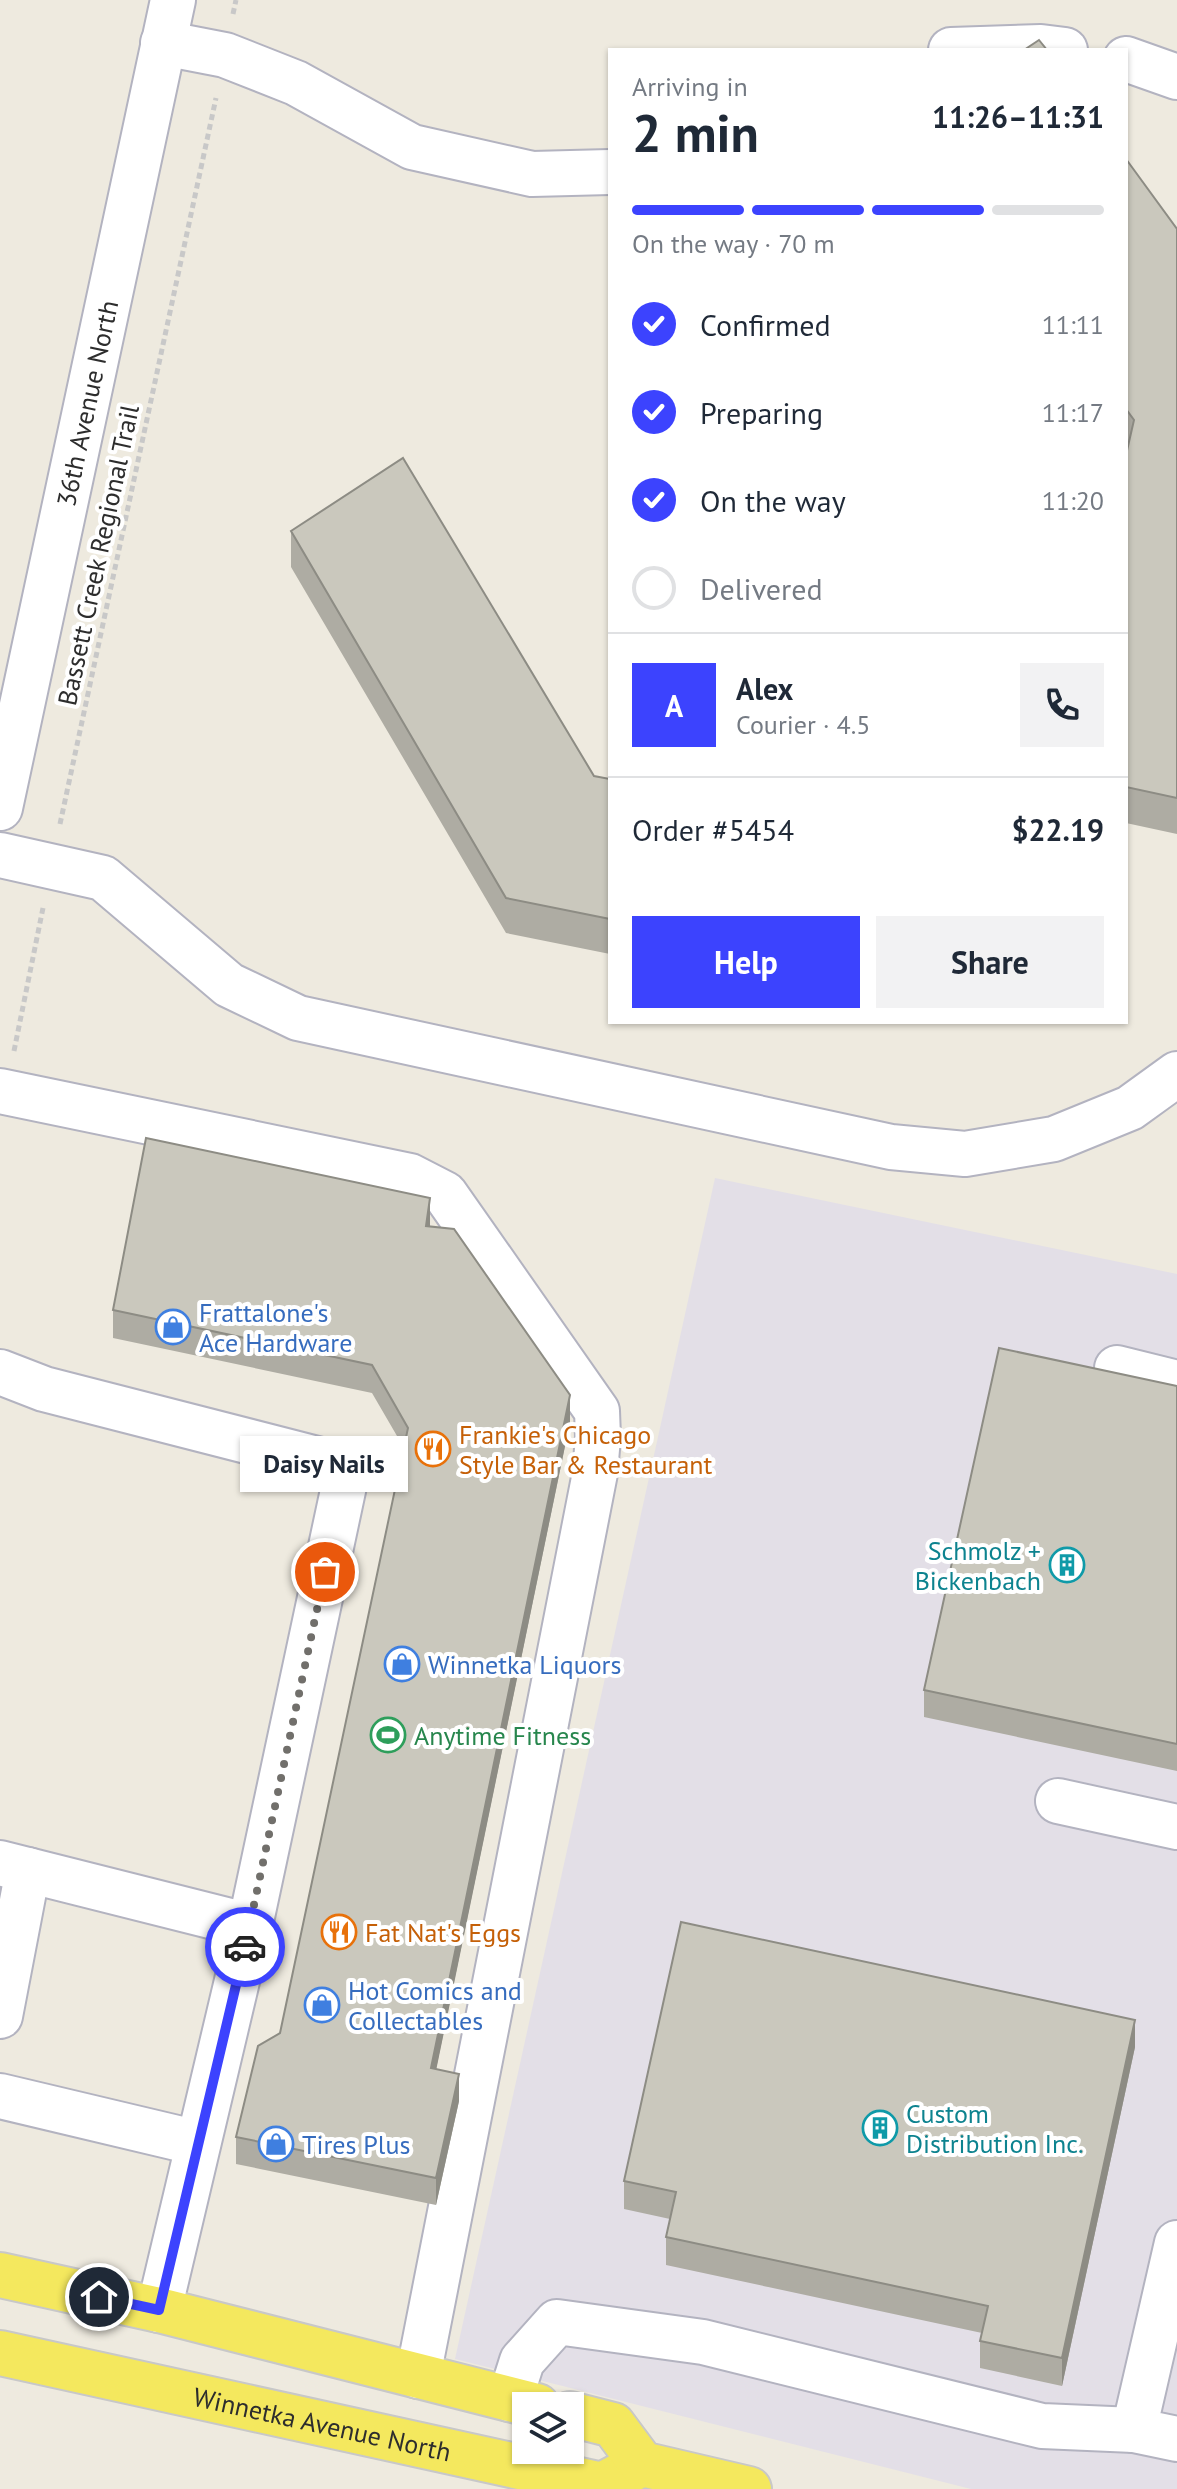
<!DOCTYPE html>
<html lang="en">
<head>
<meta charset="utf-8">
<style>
	:root { --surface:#fff; --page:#f2f2f3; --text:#1f2937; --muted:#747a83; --line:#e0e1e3; --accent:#3c43fe }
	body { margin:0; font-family:"PT Sans",sans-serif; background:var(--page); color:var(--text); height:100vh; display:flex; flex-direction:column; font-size:30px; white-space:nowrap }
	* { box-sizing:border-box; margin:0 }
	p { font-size:26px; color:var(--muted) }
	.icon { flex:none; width:44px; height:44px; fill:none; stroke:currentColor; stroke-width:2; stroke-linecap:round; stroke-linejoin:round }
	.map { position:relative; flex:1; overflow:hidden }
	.details { position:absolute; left:608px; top:48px; width:520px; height:976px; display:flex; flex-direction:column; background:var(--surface); border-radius:0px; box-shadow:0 2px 6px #0004 }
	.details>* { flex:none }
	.buttons { position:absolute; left:512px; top:2392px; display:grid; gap:16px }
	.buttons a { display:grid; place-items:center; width:72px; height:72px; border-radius:0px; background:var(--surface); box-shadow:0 2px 6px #0004; font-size:40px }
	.pin { position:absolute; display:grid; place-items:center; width:68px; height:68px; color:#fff; margin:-34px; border:4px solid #fff; border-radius:50%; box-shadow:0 2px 8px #0007 }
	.courier { position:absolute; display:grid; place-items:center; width:80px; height:80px; margin:-40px; border:6px solid #3c43fe; border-radius:50%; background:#fff; color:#222; box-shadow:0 2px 10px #0007 }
	.bubble { position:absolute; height:56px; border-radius:0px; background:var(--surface); box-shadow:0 2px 6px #0004; font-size:26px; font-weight:700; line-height:56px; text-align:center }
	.summary em { font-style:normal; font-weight:700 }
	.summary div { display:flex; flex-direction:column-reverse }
	.summary { display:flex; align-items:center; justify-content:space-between; height:136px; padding:0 24px }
	h1 { font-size:52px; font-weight:700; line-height:60px }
	.bar { display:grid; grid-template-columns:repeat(4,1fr); gap:12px 8px; align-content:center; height:96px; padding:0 24px }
	.bar i { height:10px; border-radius:6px; background:var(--line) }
	.bar .current { background:var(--accent) }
	.bar p { grid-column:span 4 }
	.line { display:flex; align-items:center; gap:20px; padding:0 24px; border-top:2px solid var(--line) }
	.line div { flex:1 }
	.round { display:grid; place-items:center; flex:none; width:84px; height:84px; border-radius:0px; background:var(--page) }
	ol { padding:0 24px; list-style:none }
	li { display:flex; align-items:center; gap:24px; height:88px }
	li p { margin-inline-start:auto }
	li .icon { padding:8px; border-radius:50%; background:var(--accent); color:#fff; stroke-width:4 }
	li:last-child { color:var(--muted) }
	li i { width:44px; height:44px; border:4px solid var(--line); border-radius:50% }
	.primary-button { display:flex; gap:16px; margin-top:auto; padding:16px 24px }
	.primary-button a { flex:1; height:92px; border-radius:0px; background:var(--accent); color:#fff; font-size:32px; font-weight:700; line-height:92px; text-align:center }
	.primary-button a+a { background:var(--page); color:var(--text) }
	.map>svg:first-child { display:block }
	.industrial { fill:#e3dfe7 }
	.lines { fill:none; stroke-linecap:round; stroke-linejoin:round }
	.minor-casing { stroke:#b3b3c0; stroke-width:48 }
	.major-casing { stroke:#c8c8c8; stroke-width:48 }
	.path { stroke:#c8c8c8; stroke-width:5; stroke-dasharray:6 4; stroke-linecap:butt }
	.minor { stroke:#fff; stroke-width:44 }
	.major { stroke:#f4e85e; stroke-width:44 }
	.wall { fill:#aeaca3 }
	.shaded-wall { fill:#8d8c84 }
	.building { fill:#cac8bd; stroke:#8d8c84; stroke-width:2 }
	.done { stroke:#716f6b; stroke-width:8; stroke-dasharray:0 14.4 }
	.route { stroke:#3c43fe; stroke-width:10 }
	.labels { text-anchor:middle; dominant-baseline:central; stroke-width:8; stroke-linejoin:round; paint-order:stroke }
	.street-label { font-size:26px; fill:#2d2d2d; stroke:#fff }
	.shop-label { font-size:26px; fill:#366cbe; stroke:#fff; text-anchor:start }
	.food-label { font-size:26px; fill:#c56008; stroke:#fff; text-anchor:start }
	.culture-label { font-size:26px; fill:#0d838f; stroke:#fff; text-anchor:end }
	.leisure-label { font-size:26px; fill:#27864d; stroke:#fff; text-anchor:start }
</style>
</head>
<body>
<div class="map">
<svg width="1177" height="2489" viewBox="0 0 1177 2489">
	<rect width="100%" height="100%" fill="#eeeadf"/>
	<path class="industrial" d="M715,1178L1177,1274V2489H971L455,2359Z"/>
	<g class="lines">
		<g class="minor-casing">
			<g id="minor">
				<path d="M163,43L225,55L296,83L412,147L532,174L610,172"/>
				<path d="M951,50L1041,47L1065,50"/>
				<path d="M1126,59L1177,77"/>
				<path id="s1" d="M0,808L173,0"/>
				<path d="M0,855L103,878L229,985L298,1018L891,1147L965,1154L1054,1139L1130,1108L1177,1074"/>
				<path d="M0,1091L410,1176L445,1194L597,1411L598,1437L595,1473L418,2376"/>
				<path d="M1117,1368L1177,1383"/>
				<path d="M0,1372L44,1389L348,1467L250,1926L159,2310"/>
				<path d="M1058,1801L1177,1827"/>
				<path d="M0,1863L250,1926"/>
				<path d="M0,2016L28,1870"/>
				<path d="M0,2096L198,2143"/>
				<path d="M1177,2243L1134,2430L1177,2439"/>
				<path d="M510,2399L522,2361L557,2322L703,2342L1042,2426L1134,2430"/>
			</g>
		</g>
		<g class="major-casing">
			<g id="major">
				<path d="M0,2275L159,2310L537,2406"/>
				<path id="s2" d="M0,2353L602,2485L642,2464"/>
				<path d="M570,2414L613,2425L642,2464L749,2489"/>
			</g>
		</g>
		<g class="path">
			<path d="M233,14L236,0"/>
			<path d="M60,824L216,98"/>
			<path d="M14,1051L43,908"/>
		</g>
		<use href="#minor" class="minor"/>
		<use href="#major" class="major"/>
	</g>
	<g class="wall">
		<path d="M1126,159L1177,229V834L1126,823V455L1128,447L1126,445Z"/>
		<path d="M291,531L594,776L610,779V954L506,933L291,567Z"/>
		<path d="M430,1227L570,1422L436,2069L459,2101L436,2205L236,2164V2137L280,2033L404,1448L372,1393L113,1338V1310Z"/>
		<path d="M1177,1386V1771L924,1717V1690Z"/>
		<path d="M1135,2047L1062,2386L980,2368V2341L982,2333L666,2265V2237L670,2219L624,2209V2181Z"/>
	</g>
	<g class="shaded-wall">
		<path d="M430,1198V1226L426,1254V1226Z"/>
		<path d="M570,1395V1422L431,2095V2068Z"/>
		<path d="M1135,2020V2047L1062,2386V2358Z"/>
		<path d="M459,2074V2101L436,2205V2178Z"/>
	</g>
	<g class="building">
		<path d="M1039,40L1047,50H1024Z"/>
		<path d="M1126,159L1177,229V798L1126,787V455L1134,420L1126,409Z"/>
		<path d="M403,458L594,776L610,779V919L506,898L291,531Z"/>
		<path d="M146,1138L430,1198L426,1226L454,1229L570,1395L431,2068L459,2074L436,2178L236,2137L258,2046L280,2033L408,1428L372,1365L113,1310Z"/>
		<path d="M999,1348L1177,1386V1744L924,1690Z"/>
		<path d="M681,1922L1135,2020L1062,2358L980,2341L988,2306L666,2237L676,2192L624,2181Z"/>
	</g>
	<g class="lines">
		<path class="done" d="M245,1947L325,1572"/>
		<path class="route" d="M99,2297L159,2310L245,1947"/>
	</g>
	<defs>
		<g id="shop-ring" transform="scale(1.8)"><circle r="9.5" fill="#fff" stroke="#3f7fe0" stroke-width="1.5"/><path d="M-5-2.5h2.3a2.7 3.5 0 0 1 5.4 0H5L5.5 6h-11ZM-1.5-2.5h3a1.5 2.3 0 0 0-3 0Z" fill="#3f7fe0"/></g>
		<g id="restaurant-ring" transform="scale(1.8)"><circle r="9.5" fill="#fff" stroke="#e8710a" stroke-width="1.5"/><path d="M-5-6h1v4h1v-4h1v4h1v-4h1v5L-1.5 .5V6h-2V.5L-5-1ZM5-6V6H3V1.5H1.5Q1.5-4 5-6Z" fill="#e8710a"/></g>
		<g id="building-ring" transform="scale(1.8)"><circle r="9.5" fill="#fff" stroke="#0f9aa8" stroke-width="1.5"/><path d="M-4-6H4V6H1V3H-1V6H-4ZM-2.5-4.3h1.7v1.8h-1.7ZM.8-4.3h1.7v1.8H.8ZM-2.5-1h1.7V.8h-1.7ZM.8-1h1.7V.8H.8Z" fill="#0f9aa8"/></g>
		<g id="stadium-ring" transform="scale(1.8)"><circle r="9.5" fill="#fff" stroke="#2e9e5b" stroke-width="1.5"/><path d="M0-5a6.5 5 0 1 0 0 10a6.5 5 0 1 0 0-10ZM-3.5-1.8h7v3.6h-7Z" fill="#2e9e5b"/></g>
	</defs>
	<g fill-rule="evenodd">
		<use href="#shop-ring" x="173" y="1327"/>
		<use href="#restaurant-ring" x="433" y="1449"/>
		<use href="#building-ring" x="1067" y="1565"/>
		<use href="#shop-ring" x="402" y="1664"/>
		<use href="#stadium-ring" x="388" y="1735"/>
		<use href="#restaurant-ring" x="339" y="1932"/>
		<use href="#shop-ring" x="322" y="2005"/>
		<use href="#building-ring" x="880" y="2128"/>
		<use href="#shop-ring" x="276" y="2144"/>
	</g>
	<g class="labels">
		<g class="street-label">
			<text stroke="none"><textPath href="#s1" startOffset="414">36th Avenue North</textPath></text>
			<text transform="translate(98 555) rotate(-78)">Bassett Creek Regional Trail</text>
			<text stroke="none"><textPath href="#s2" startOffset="330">Winnetka Avenue North</textPath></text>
		</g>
		<g class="shop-label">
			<text x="199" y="1312">Frattalone's<tspan x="199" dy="30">Ace Hardware</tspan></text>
			<text x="428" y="1664">Winnetka Liquors</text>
			<text x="348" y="1990">Hot Comics and<tspan x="348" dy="30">Collectables</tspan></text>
			<text x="302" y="2144">Tires Plus</text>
		</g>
		<g class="food-label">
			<text x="459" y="1434">Frankie's Chicago<tspan x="459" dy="30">Style Bar &amp; Restaurant</tspan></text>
			<text x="365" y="1932">Fat Nat's Eggs</text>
		</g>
		<g class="culture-label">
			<text x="1041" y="1550">Schmolz +<tspan x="1041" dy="30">Bickenbach</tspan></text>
			<text x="906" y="2113" text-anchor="start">Custom<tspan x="906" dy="30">Distribution Inc.</tspan></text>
		</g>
		<g class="leisure-label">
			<text x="414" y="1735">Anytime Fitness</text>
		</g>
	</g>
</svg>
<div class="buttons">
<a><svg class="icon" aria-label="layers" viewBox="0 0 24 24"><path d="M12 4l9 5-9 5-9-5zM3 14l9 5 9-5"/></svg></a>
</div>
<div class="pin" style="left:325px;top:1572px;background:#ea580c"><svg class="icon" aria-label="bag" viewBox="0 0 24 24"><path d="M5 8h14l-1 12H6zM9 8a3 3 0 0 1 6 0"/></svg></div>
<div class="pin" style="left:99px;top:2297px;background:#1f2937"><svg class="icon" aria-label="home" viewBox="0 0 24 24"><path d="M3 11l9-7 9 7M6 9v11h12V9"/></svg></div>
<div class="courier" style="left:245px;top:1947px"><svg class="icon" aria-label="car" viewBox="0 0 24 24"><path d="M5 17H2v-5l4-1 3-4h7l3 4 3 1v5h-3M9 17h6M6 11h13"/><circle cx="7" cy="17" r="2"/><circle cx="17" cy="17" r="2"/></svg></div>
<div class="bubble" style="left:240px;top:1436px;width:168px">Daisy Nails</div>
<section class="details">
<div class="summary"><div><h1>2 min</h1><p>Arriving in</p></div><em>11:26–11:31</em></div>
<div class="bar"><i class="current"></i><i class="current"></i><i class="current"></i><i></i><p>On the way · 70 m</p></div>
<ol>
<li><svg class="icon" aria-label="check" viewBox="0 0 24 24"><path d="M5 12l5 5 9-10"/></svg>Confirmed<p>11:11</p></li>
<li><svg class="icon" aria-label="check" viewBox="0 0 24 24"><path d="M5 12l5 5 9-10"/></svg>Preparing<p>11:17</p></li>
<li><svg class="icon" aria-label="check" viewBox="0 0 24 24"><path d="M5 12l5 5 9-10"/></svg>On the way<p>11:20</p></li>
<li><i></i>Delivered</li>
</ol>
<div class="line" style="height:144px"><b class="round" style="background:var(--accent);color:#fff">A</b><div><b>Alex</b><p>Courier · 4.5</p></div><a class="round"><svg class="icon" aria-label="phone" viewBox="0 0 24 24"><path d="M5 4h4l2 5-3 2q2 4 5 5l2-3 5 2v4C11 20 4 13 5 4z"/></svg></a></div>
<div class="line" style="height:104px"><div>Order #5454</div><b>$22.19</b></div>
<div class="primary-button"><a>Help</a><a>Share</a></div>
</section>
</div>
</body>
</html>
